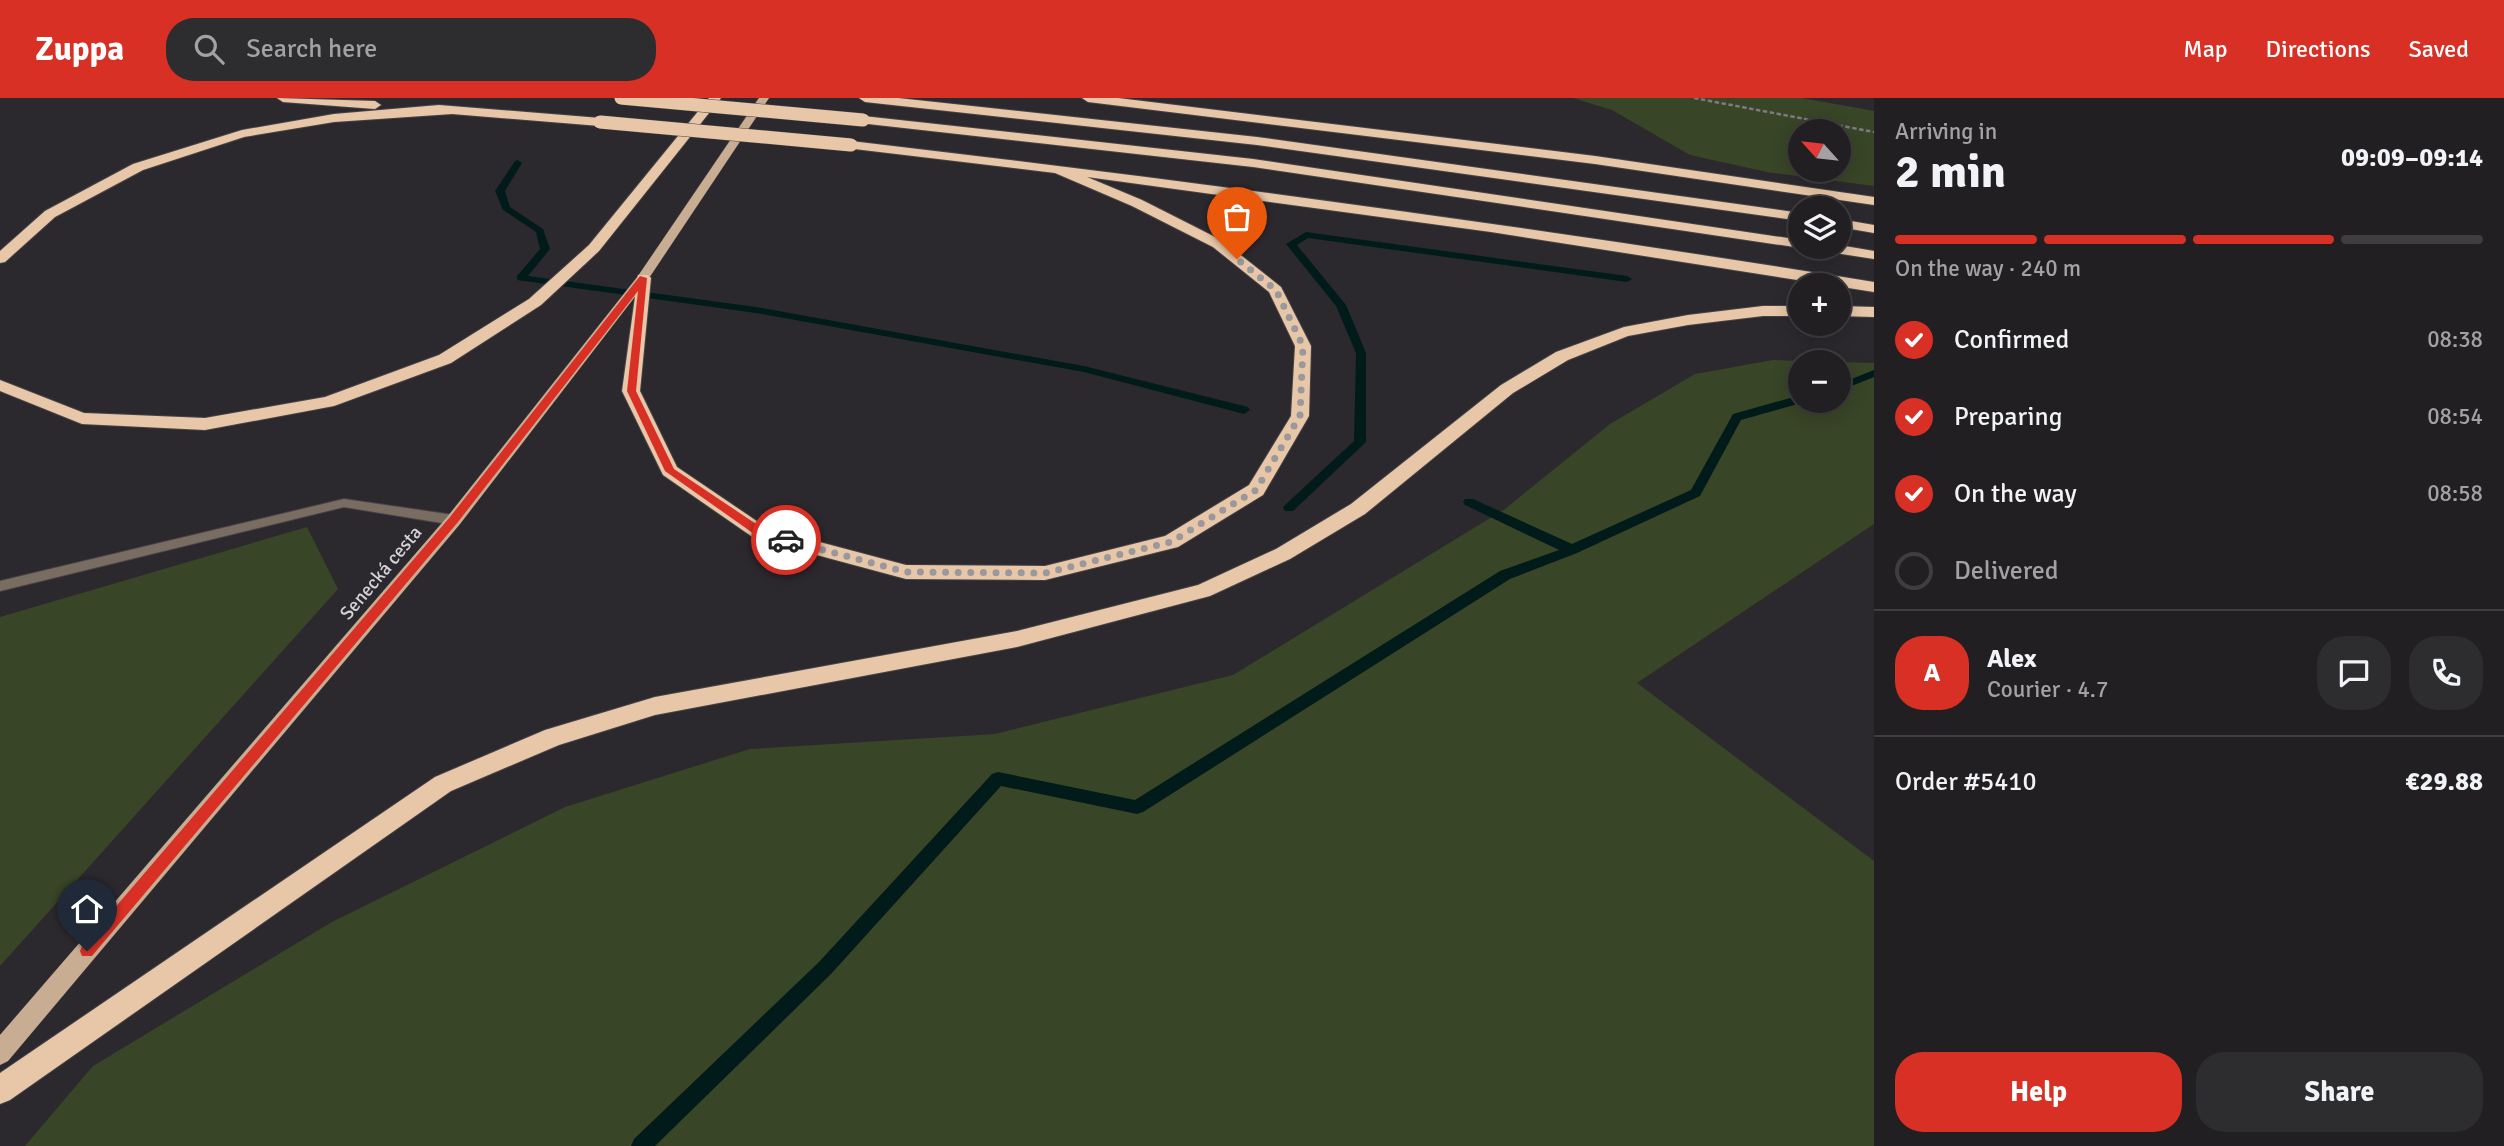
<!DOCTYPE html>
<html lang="en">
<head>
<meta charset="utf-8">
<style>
	:root { --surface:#211f22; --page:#2d2c2f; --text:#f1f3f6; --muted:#a2a2a5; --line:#3e3d40; --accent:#d93025 }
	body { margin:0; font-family:Signika,sans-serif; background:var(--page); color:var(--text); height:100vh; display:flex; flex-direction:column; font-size:26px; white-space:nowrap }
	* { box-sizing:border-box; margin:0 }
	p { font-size:23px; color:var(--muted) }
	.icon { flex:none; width:38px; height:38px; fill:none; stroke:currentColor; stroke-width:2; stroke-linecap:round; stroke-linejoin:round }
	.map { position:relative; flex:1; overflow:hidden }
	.panel { display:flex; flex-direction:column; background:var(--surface); width:630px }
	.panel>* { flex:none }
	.needle { width:46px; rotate:297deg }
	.buttons { position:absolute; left:1788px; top:21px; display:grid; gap:14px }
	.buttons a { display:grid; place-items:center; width:63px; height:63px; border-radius:50%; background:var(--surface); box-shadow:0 4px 18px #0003,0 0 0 2px var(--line); font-size:35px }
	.pin { position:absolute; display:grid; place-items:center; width:60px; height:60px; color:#fff; margin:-72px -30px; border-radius:50% 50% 50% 0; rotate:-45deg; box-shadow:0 0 7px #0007 }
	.pin .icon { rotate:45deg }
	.courier { position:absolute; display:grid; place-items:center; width:70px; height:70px; margin:-35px; border:5px solid #d93025; border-radius:50%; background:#fff; color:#222; box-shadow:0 2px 9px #0007 }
	.summary em { font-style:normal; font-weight:700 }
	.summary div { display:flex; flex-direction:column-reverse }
	.summary { display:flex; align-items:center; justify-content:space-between; height:119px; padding:0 21px }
	h1 { font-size:46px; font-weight:700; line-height:52px }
	.bar { display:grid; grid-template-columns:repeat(4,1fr); gap:10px 7px; align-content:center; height:84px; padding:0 21px }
	.bar i { height:9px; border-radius:5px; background:var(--line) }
	.bar .active { background:var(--accent) }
	.bar p { grid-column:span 4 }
	.line { display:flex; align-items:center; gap:18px; padding:0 21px; border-top:2px solid var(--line) }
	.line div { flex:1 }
	.round { display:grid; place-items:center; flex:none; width:74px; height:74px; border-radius:28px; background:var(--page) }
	ol { padding:0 21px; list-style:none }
	li { display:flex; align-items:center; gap:21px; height:77px }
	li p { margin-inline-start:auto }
	li .icon { padding:7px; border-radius:50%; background:var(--accent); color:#fff; stroke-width:4 }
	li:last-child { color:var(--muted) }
	li i { width:38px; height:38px; border:4px solid var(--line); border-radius:50% }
	.cta { display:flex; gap:14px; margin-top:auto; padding:14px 21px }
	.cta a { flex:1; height:80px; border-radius:28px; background:var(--accent); color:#fff; font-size:28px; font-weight:700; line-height:80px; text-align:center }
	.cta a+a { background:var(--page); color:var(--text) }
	header { display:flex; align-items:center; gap:42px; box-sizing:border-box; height:98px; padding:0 35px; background:var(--accent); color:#fff }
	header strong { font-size:33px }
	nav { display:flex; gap:38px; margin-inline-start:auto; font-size:24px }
	.search { width:490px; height:63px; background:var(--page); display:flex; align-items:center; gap:18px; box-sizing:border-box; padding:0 24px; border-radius:28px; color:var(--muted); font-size:26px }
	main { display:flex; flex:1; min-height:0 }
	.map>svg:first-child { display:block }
	.green { fill:#394527; fill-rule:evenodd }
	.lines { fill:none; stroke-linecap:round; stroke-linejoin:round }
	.stream { fill:#011b1b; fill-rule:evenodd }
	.lane-casing { stroke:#474449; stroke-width:2 }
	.primary-casing { stroke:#474449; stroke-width:1 }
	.highway-casing { stroke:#474449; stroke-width:2 }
	.path { stroke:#7d7b7f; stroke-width:2.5; stroke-dasharray:4.5 2.5; stroke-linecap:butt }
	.lane { fill:#796c60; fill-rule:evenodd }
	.primary { fill:#c9ad93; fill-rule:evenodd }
	.highway { fill:#e8c7a8; fill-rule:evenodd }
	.highway-bridge-casing { stroke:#474449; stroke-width:14; stroke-linecap:butt }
	.highway-bridge { stroke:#e8c7a8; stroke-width:13 }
	.route { fill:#d93025 }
	.done { stroke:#9a989c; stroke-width:7; stroke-dasharray:0 12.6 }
	.labels { text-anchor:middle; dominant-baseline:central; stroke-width:7; stroke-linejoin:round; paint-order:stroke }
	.street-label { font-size:19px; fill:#d5d3d7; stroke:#2c292e }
</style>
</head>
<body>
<header>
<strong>Zuppa</strong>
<div class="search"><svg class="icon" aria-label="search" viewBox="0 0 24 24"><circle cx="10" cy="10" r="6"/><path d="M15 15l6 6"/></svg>Search here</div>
<nav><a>Map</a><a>Directions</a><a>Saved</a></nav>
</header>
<main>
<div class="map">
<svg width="1874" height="1048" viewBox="0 0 1874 1048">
	<rect width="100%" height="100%" fill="#2c292e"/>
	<g class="green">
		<path d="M1573,0H1802L1874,13V88L1767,74L1690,57L1612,12ZM1839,33V72H1801V33Z"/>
		<path d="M1773,262L1874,265V426L1637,585L1874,763V1048H25L93,968L332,824L565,709L750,651L995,636L1233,577L1505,411L1610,326L1695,276ZM1839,264V303H1801V264Z"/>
		<path d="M307,429L338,491L0,868V519Z"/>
	</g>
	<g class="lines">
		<g class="stream">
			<path d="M518,62L522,65L505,93L510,109L543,131L550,151L528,178L756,209L1084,268L1248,309L1250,312L1244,316L1084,274L756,215L517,182V178L540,151L536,134L503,112L495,93L515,63Z"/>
			<path d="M1306,134L1627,178L1632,181L1627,184L1308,140L1297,147L1346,207L1366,255V344L1293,413H1285L1283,410L1285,407L1354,343L1356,255L1336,208L1286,146Z"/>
			<path d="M1874,272V279L1839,293V286Z"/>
			<path d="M1801,297V303L1805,304L1741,322L1700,398L1577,455L1510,481L1143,714L1137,716L1001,688L831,876L655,1048H631L634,1041L819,864L992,676L998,674L1135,702L1500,473L1559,452L1465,407L1463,404L1465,401H1473L1572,446L1691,392L1733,316Z"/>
		</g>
		<g class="lane-casing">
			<path id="lane" d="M344,401L454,417L460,422L454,427L344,409L0,493V483Z"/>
		</g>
		<g class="primary-casing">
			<path id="primary" d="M759,0H769L647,183L460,426L8,963L0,967V937L448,418L638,178Z"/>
		</g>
		<g class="highway-casing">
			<g id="highway">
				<path d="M277,0L375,3L381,7L375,11L283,4Z"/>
				<path d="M709,0H721L599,153L541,207L451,265L334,308L205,332L82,326L0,293V282L84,315L205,320L325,299L439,257L529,201L589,147Z"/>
				<path d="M859,0H898L1257,39L1801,115V123L1257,47L865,4Z"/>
				<path d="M1082,0H1118L1595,58L1874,99V107L1595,66L1088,4Z"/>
				<path d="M439,7L600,20L606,24L600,28L452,16L334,24L244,39L143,72L55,119L5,164L0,165V153L45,113L133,66L242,32L334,16Z"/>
				<path d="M863,18L1253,61L1801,142V149H1806L1801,150L1253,69L859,25L857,22Z"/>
				<path d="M851,43C1193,83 1534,129 1874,184V194L1491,134L1087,79L1142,102L1223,143L1281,189L1311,248L1309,318L1263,397L1178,449L1045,482L906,481L761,442L754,440L663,377L622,293L638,177H648L651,180L640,293L677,369L767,430L906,467L1045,468L1165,438L1249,387L1291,318L1295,248L1269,194L1213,149L1132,108L1055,75L846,50L845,47Z"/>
				<path d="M1839,121L1874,127V135L1839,129Z"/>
				<path d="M1839,147L1874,153V161L1822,153L1815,149Z"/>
				<path d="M1763,208H1801V218H1763L1688,227L1628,238L1568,262L1513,295L1365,416L1290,461L1210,498L1017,549L655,617L559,647L451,693L10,1002L0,1006V975L435,679L545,632L655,599L1017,533L1198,487L1276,451L1351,406L1501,287L1556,254L1624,229L1688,217Z"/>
				<path d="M1839,208L1874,209V219L1839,218Z"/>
			</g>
		</g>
		<path class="path" d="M1694,0L1874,34"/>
		<use href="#lane" class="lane"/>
		<use href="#primary" class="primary"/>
		<use href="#highway" class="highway"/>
		<g class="highway-bridge-casing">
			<g id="highway-bridge">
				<path d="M621,0L863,22"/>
				<path d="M600,24L851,47"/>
			</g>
		</g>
		<use href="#highway-bridge" class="highway-bridge"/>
	</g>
	<path class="route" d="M640,178L647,180L636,293L674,371L765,432L790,439V445L757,438L665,373L627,293L638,193L458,424L92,858H82L80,853L82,848L450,419Z"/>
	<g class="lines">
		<path class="done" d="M786,442L906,474L1045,475L1171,444L1256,392L1300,318L1303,248L1276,192L1237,161"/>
	</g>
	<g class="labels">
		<g class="street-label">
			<text transform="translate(381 475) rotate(-50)">Senecká cesta</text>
		</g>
	</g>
</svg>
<div class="buttons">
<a><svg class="needle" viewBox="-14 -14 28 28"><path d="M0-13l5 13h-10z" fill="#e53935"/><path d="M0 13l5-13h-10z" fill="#a2a2a5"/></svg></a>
<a><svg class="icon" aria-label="layers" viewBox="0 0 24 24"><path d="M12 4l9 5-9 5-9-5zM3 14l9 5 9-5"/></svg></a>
<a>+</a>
<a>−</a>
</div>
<div class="pin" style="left:1237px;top:161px;background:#ea580c"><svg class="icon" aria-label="bag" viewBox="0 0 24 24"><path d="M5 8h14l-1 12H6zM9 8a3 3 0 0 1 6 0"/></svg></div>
<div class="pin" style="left:87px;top:853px;background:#1f2937"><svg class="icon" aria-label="home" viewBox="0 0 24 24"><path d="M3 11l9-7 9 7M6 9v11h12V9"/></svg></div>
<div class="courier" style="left:786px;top:442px"><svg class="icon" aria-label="car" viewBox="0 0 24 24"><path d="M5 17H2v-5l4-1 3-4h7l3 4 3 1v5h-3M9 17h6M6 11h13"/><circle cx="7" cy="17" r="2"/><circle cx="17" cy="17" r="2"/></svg></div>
</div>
<section class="panel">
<div class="summary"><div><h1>2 min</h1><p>Arriving in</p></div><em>09:09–09:14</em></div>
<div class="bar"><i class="active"></i><i class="active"></i><i class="active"></i><i></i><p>On the way · 240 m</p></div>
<ol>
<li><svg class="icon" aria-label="check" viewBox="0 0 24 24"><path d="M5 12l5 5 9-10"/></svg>Confirmed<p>08:38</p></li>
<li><svg class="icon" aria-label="check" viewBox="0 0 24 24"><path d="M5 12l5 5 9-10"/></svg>Preparing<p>08:54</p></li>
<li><svg class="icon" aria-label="check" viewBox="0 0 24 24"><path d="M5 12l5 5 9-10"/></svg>On the way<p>08:58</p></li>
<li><i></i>Delivered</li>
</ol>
<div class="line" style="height:126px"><b class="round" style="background:var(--accent);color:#fff">A</b><div><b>Alex</b><p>Courier · 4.7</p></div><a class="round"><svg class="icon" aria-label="chat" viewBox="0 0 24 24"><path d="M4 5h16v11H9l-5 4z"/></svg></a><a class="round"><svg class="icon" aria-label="phone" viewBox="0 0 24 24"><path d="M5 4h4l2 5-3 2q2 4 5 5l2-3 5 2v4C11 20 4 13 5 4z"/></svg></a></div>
<div class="line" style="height:91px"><div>Order #5410</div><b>€29.88</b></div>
<div class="cta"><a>Help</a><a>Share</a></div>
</section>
</main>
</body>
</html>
